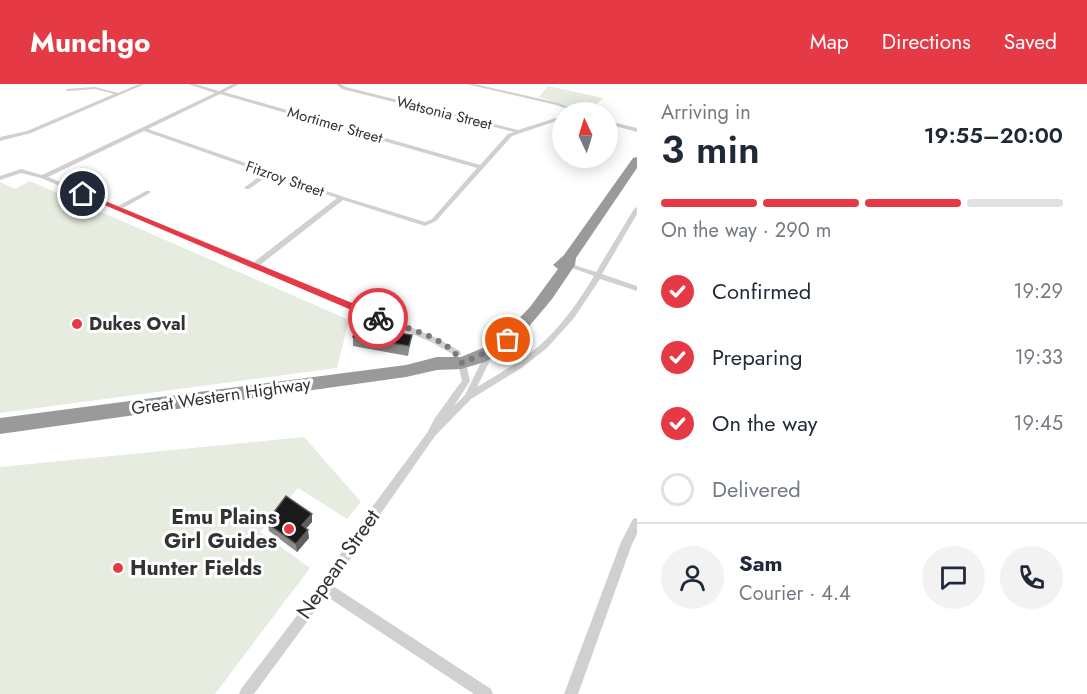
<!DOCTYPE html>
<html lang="en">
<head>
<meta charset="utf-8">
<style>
	:root { --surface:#fff; --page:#f2f2f3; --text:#1f2937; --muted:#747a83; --line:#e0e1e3; --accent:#e63946 }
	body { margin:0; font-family:Jost,sans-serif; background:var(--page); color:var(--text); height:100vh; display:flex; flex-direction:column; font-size:22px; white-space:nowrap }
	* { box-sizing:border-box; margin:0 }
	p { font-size:20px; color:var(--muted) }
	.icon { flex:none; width:33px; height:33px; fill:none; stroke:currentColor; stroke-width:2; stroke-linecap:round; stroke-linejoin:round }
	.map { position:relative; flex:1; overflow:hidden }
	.sheet { display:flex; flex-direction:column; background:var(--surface); width:450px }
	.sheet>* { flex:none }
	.needle { width:39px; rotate:356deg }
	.controls { position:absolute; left:552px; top:18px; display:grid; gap:12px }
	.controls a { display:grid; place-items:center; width:66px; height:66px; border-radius:50%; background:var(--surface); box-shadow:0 3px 15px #0003; font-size:30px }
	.pin { position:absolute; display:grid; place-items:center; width:51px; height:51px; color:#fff; margin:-26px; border:3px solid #fff; border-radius:50%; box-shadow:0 2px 6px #0007 }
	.courier { position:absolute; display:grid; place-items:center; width:60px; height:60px; margin:-30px; border:4px solid #e63946; border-radius:50%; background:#fff; color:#222; box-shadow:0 2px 8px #0007 }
	.overview em { font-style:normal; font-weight:600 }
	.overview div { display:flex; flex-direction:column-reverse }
	.overview { display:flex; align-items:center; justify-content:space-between; height:102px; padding:0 24px }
	h1 { font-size:39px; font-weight:600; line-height:45px }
	.bar { display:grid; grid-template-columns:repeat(4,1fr); gap:9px 6px; align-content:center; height:72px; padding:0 24px }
	.bar i { height:8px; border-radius:4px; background:var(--line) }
	.bar .active { background:var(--accent) }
	.bar p { grid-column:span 4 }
	.line { display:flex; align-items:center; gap:15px; padding:0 24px; border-top:2px solid var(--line) }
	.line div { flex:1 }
	.round { display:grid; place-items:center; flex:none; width:63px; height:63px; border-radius:32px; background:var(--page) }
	ol { padding:0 24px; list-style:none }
	li { display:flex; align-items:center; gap:18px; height:66px }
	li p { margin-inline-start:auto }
	li .icon { padding:6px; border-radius:50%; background:var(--accent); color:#fff; stroke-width:4 }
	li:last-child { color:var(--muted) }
	li i { width:33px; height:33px; border:3px solid var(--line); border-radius:50% }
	header { display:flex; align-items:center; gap:36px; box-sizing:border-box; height:84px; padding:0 30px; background:var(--accent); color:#fff }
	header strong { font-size:28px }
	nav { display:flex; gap:33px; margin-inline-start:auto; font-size:21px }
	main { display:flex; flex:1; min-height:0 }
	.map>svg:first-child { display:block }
	.green { fill:#e6ecdf }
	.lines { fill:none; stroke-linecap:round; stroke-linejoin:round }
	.street { fill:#d0d0d0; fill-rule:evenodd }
	.highway { fill:#9a9a9a; fill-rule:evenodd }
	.wall { fill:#8c8c8c }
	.shaded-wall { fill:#5f5f5f }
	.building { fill:#1a1a1a; stroke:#5f5f5f; stroke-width:1.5 }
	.route { fill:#e63946 }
	.done { stroke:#7a7a7a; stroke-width:6; stroke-dasharray:0 10.8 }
	.poi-dot { fill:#e63946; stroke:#fff; stroke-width:2 }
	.labels { text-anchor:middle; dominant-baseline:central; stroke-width:6; stroke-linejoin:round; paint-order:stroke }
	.far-street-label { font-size:15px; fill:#333; stroke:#fff }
	.poi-label { font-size:18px; font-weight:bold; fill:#333; stroke:#fff; text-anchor:start }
	.street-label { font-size:18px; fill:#333; stroke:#fff }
	.near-poi-label { font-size:21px; font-weight:bold; fill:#333; stroke:#fff; text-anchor:end }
	.near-street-label { font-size:21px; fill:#333; stroke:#fff }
</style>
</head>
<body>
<header>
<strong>Munchgo</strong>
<nav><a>Map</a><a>Directions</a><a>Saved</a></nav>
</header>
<main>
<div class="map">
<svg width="637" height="610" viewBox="0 0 637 610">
	<rect width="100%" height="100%" fill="#fff"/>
	<g class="green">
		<path d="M548,2L603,14L589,28L539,13Z"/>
		<path d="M30,97L349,236L337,284L0,329V98L15,105Z"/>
		<path d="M304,353L361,418L347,435L298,404L260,448L310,484L215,610H0V383Z"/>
	</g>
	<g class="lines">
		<g class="street">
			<path d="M139,0H145L31,49L0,57V53L27,47L114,10L95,5L68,7L66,6V5L95,3L118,9Z"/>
			<path d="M188,0H195L219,7L233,0H239L224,8L480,81L508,50L514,48L342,5L336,0H341L346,3L518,46L562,32V35L512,52L436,137L425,142L343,116L260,181L437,254L460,267L461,269L460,271H454L431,258L41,94L21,89L0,96V92L21,85L42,91L215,9ZM220,10L477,84L432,135L425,138L344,113L148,45ZM144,47L264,89L245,103V105H249L269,91L337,114L254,178L123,124L150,109V107H146L118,122L48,93Z"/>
			<path d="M466,0H474L559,19L582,28H576L556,21Z"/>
			<path d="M608,37L637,44V48L608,40Z"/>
			<path d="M637,123V130L602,190L637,202V207L600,195L574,234L547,264L520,285L471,315L435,352L372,442L333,502L491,605L493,610H474L326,512L254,610H239L241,605L321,500L364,434L427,349L435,334L458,302L462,297L458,279L459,277L462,276L466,279L470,297L454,322L465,311L487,266L490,265L494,268L477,303C499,290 520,278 539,262C561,243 579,217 594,192L564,181L568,179L596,188L634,125Z"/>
			<path d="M637,434V450L632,460L578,610H564L621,458L633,435Z"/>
		</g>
		<path class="highway" d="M637,73V84L576,174L575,181L552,215L516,258L485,278L461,285L437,286L406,293L0,350V334L406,281L437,273H461L490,261L504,250L530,223L558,185L553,181L564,171L633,74Z"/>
	</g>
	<g class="wall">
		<path d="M376,242H395V248L412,251L408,272L353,262V253L362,243Z"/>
		<path d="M271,432L312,438L306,444L309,454L297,468L269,447L268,440L271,436Z"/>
	</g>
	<g class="shaded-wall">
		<path d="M312,430V438L302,449V441Z"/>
		<path d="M308,446L309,454L297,468L296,460Z"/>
	</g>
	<g class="building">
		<path d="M377,239L395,242L394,248L412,251L409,262L353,253L357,242L362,243L363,240L376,242Z"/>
		<path d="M286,412L312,430L302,441L308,446L296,460L268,440L273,434L271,432Z"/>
	</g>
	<path class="route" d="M83,108L381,231L382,234L375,236L81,111Z"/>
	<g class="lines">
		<path class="done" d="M378,234C404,244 448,252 462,279L490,267L508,256"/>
	</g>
	<g class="poi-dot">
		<circle cx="77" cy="240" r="6"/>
		<circle cx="289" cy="445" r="6"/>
		<circle cx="118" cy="484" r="6"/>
	</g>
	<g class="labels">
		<g class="far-street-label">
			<text transform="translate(444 29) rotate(14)">Watsonia Street</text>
			<text transform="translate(335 41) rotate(16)">Mortimer Street</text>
			<text transform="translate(285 95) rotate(19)">Fitzroy Street</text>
		</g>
		<g class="poi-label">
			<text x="89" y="240">Dukes Oval</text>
		</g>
		<g class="street-label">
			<text transform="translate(221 312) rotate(-8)">Great Western Highway</text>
		</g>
		<g class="near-poi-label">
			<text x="277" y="433">Emu Plains<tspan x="277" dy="24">Girl Guides</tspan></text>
			<text x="130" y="484" text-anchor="start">Hunter Fields</text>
		</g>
		<g class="near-street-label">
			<text transform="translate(338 480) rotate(-55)">Nepean Street</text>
		</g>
	</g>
</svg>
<div class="controls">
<a><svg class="needle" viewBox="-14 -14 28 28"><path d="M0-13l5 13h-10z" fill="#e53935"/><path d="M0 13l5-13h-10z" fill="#747a83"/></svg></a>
</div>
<div class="pin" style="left:508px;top:256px;background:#ea580c"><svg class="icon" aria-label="bag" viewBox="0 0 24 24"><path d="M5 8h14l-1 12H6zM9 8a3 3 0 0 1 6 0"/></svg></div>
<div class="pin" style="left:83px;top:110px;background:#1f2937"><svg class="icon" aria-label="home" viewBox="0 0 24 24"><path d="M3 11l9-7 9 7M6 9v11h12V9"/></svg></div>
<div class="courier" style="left:378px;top:234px"><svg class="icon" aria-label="bike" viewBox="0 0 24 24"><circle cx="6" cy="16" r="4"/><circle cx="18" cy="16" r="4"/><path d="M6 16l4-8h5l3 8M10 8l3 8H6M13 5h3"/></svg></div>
</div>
<section class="sheet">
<div class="overview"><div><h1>3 min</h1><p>Arriving in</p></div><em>19:55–20:00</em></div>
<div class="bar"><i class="active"></i><i class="active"></i><i class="active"></i><i></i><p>On the way · 290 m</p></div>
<ol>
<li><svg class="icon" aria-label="check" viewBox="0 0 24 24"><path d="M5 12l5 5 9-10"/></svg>Confirmed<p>19:29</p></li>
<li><svg class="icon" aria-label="check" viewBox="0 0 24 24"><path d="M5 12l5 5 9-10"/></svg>Preparing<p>19:33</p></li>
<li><svg class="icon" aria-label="check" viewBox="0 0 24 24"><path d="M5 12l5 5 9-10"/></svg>On the way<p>19:45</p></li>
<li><i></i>Delivered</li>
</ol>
<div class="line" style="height:108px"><a class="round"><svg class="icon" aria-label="person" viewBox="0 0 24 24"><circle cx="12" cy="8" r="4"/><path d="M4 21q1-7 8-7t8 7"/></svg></a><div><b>Sam</b><p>Courier · 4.4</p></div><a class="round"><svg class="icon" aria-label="chat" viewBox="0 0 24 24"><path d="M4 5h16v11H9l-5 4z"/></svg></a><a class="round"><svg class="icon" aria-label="phone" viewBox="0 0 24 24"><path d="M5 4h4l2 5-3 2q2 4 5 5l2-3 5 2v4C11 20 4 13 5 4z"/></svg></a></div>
</section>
</main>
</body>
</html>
